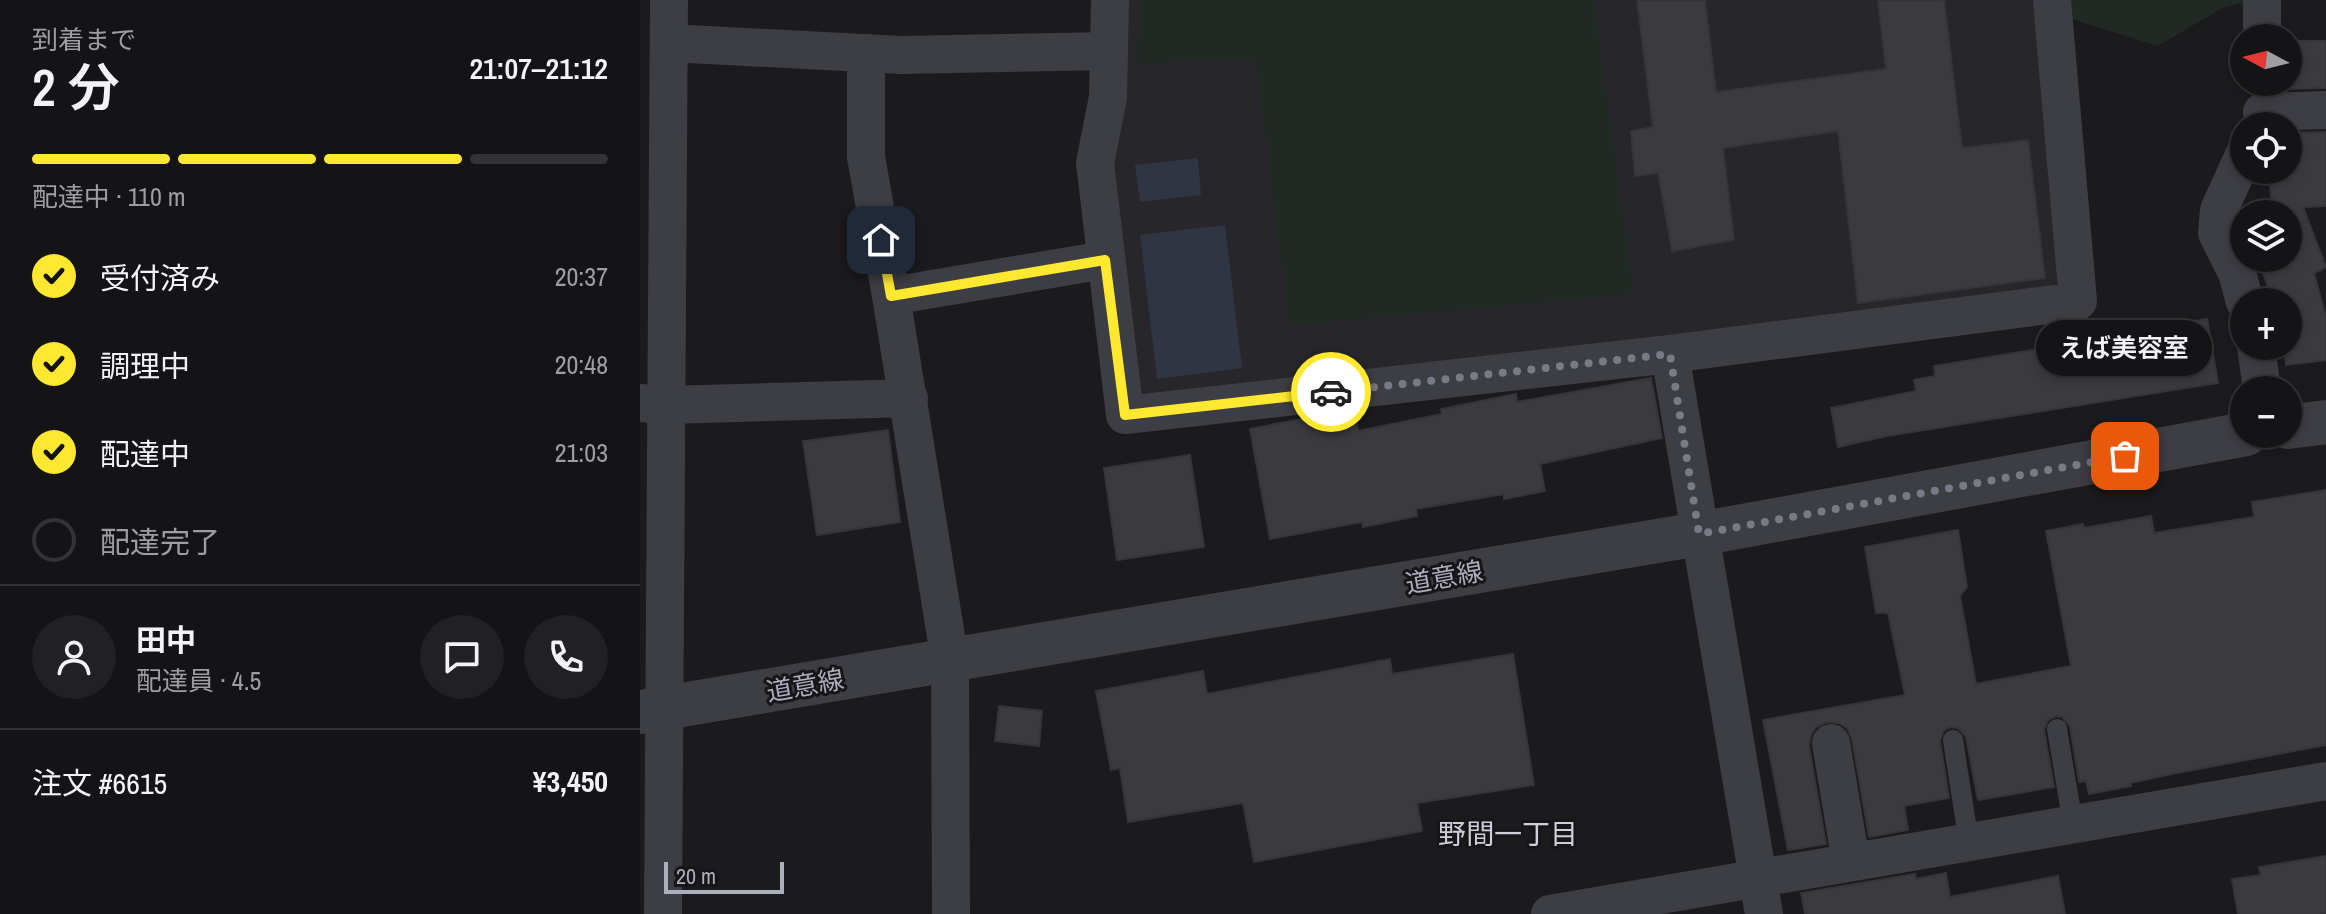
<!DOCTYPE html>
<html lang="ja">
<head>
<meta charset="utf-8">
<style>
	:root { --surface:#141416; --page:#212123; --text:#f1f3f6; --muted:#9d9ea1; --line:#333335; --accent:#ffe830 }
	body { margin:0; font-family:"Archivo Narrow","Noto Sans JP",sans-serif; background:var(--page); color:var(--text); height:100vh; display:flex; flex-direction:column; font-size:30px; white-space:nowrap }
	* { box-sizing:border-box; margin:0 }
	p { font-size:26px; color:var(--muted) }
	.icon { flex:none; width:44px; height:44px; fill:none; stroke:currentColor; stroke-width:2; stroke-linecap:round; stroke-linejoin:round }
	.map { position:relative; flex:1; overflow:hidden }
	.side { display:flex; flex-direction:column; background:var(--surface); width:640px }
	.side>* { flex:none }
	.needle { width:52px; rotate:277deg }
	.controls { position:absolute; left:1590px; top:24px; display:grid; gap:16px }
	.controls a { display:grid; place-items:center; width:72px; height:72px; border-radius:50%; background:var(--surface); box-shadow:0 4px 12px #0003,0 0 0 2px var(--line); font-size:40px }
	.scale { position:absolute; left:24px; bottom:20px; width:120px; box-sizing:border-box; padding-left:8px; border:4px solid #acadbd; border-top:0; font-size:22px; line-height:28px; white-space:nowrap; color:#acadbd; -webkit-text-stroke:6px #161518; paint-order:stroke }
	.pin { position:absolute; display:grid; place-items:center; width:68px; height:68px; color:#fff; margin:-34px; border-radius:16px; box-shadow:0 4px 12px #0006 }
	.courier { position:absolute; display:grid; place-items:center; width:80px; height:80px; margin:-40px; border:6px solid #ffe830; border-radius:50%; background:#fff; color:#222; box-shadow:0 2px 10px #0007 }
	.bubble { position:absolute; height:56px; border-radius:28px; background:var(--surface); box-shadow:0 4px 12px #0003,0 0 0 2px var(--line); font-size:26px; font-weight:600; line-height:56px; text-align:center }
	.headline em { font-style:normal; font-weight:600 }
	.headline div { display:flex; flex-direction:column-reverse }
	.headline { display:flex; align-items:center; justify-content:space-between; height:136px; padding:0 32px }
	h1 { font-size:52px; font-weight:600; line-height:60px }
	.bar { display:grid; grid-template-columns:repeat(4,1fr); gap:12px 8px; align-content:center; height:96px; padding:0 32px }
	.bar i { height:10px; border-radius:6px; background:var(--line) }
	.bar .selected { background:var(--accent) }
	.bar p { grid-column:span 4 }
	.line { display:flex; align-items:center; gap:20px; padding:0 32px; border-top:2px solid var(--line) }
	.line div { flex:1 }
	.round { display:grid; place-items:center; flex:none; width:84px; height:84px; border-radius:42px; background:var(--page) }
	ol { padding:0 32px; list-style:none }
	li { display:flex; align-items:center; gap:24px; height:88px }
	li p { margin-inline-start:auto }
	li .icon { padding:8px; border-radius:50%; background:var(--accent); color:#111; stroke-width:4 }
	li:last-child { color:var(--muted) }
	li i { width:44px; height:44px; border:4px solid var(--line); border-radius:50% }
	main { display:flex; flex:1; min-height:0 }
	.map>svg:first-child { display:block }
	.built { fill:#27262a }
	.green { fill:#202923 }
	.water { fill:#2f3543 }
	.building { fill:#3b3a3f; stroke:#353439; stroke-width:2 }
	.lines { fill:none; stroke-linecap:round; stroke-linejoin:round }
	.service { stroke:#3d3d44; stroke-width:20 }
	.minor { stroke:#3d3d44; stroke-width:38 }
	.tertiary { stroke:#3d3d44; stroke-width:44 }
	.done { stroke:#797a85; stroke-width:8; stroke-dasharray:0 14.4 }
	.route { stroke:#ffe830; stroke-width:10 }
	.labels { text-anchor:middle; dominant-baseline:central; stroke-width:6; stroke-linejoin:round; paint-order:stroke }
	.street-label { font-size:26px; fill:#acadbd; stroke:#161518 }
	.neighbourhood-label { font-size:28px; fill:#cdced9; stroke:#161518 }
</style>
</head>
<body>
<main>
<section class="side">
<div class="headline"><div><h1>2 分</h1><p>到着まで</p></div><em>21:07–21:12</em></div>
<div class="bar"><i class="selected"></i><i class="selected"></i><i class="selected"></i><i></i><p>配達中 · 110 m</p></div>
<ol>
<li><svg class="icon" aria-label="check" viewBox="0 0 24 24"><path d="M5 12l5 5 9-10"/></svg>受付済み<p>20:37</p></li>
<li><svg class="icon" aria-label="check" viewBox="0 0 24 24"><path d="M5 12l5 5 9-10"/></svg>調理中<p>20:48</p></li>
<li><svg class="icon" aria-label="check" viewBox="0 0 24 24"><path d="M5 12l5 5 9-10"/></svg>配達中<p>21:03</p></li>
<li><i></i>配達完了</li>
</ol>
<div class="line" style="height:144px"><a class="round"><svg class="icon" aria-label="person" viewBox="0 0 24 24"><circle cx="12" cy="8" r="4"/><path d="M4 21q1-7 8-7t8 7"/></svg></a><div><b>田中</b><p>配達員 · 4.5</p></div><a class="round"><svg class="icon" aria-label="chat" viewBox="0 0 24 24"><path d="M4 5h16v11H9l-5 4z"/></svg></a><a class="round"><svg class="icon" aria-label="phone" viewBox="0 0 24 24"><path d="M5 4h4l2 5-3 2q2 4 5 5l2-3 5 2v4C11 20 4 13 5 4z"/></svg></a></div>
<div class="line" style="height:104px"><div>注文 #6615</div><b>¥3,450</b></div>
</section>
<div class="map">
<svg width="1686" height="914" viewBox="0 0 1686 914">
	<rect width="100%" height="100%" fill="#1b1a1d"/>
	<path class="built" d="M484,0H1397L1420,278L1404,298L494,395L468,164Z"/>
	<g class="green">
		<path d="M498,0H954L994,294L649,326L616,61L553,59L497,67Z"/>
		<path d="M1430,0H1616L1584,7L1518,46L1431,19Z"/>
	</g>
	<g class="water">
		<path d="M558,158L561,195L500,202L495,165Z"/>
		<path d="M585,225L602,368L517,379L500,235Z"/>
	</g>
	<g class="building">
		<path d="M997,0H1065L1076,92L1246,69L1238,0H1304L1322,148L1388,140L1405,278L1218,303L1198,131L1083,148L1094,240L1032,251L1018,173L995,176L991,131L1013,127Z"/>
		<path d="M1649,41H1686V88L1650,89Z"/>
		<path d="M1686,132V206L1663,207L1686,267L1674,273L1686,317V360L1646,365L1644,346H1648V302H1633L1618,258H1648V214H1632L1629,170H1648V133Z"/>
		<path d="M1567,319L1578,383L1247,436L1198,447L1191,408L1276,391L1274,380L1295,376L1294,366L1454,340L1453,330L1493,324L1494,331Z"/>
		<path d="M1011,378L1022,438L900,464L905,491L864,499V494L776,509L777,516L723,527L722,522L630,539L610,429L676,416L677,421L715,414L718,431L802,414L801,409L876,394L877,402Z"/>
		<path d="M248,430L260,522L177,535L163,441Z"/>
		<path d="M550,455L564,547L477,560L464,468Z"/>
		<path d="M1686,490V745L1532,774L1490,783L1491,786L1449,794L1446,781L1439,782L1430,726L1422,717L1416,716L1408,720L1404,730L1414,787L1338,800L1326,737L1318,728L1310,727L1304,730L1300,741L1309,798L1264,806L1268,830L1229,837L1212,739L1207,728L1199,723L1187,722L1176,727L1171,735L1169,746L1186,844L1148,850L1123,720L1265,695L1248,613H1236L1225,547L1318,530L1327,587L1320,596L1336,684L1431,666L1406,531L1443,524L1444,528L1511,516L1514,533L1614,517L1612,502Z"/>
		<path d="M873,654L894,785L777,803L782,831L614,862L603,803L488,822L480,768L471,770L456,691L563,671L567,694L750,659L752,674Z"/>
		<path d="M359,706L402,711L399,746L355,741Z"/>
		<path d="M1686,856V914H1598L1592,879L1621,875L1619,867Z"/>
		<path d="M1306,873L1310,897L1418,876L1425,914H1165L1161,893L1275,874L1276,879Z"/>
	</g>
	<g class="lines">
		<g class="service">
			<path d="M1417,729L1433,824"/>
			<path d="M1313,740L1329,843"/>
		</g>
		<g class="minor">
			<path d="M470,0L468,97L455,163L485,415L1030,354L1438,301L1412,0"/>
			<path d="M1622,38V0"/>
			<path d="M29,43L261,55L469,51"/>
			<path d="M226,53V157L251,296"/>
			<path d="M1622,112L1686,110"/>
			<path d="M1604,155L1579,210L1577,233L1597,273L1605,302"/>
			<path d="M1616,346L1622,390"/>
			<path d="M1030,354L1124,914"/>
			<path d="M0,403L27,405L269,398"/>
			<path d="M1191,743L1211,862"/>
			<path d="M23,914L29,0"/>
			<path d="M311,914L310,661L251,296L465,260"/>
			<path d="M910,914L1686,781"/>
		</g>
		<g class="tertiary">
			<path d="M1648,427L1686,422"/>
			<path d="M0,712L1059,534L1606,434"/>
		</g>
	</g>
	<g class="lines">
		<path class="done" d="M691,392L1030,354L1059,534L1485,456"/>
		<path class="route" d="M241,240L251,296L465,260L485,415L691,392"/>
	</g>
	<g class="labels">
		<g class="street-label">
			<text transform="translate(804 577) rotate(-10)">道意線</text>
			<text transform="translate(165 685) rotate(-10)">道意線</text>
		</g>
		<g class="neighbourhood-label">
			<text x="868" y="834">野間一丁目</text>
		</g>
	</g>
</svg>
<div class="controls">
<a><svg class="needle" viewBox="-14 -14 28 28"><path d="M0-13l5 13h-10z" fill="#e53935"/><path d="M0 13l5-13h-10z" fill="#9d9ea1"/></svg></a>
<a><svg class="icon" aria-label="locate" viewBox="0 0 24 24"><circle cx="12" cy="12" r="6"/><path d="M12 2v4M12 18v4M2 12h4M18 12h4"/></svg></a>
<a><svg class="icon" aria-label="layers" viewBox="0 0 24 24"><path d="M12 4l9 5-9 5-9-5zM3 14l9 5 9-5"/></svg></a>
<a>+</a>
<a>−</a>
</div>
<div class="scale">20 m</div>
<div class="pin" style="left:1485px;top:456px;background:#ea580c"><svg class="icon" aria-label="bag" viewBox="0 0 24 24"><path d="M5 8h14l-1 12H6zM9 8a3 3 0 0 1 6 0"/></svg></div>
<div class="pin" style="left:241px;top:240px;background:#1f2937"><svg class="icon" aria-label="home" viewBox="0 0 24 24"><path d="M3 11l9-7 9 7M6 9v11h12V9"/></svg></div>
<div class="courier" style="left:691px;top:392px"><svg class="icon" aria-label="car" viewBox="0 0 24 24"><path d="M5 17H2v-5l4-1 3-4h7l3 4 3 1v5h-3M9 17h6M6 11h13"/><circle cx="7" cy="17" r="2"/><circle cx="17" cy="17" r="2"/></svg></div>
<div class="bubble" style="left:1396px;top:320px;width:176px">えば美容室</div>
</div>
</main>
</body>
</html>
